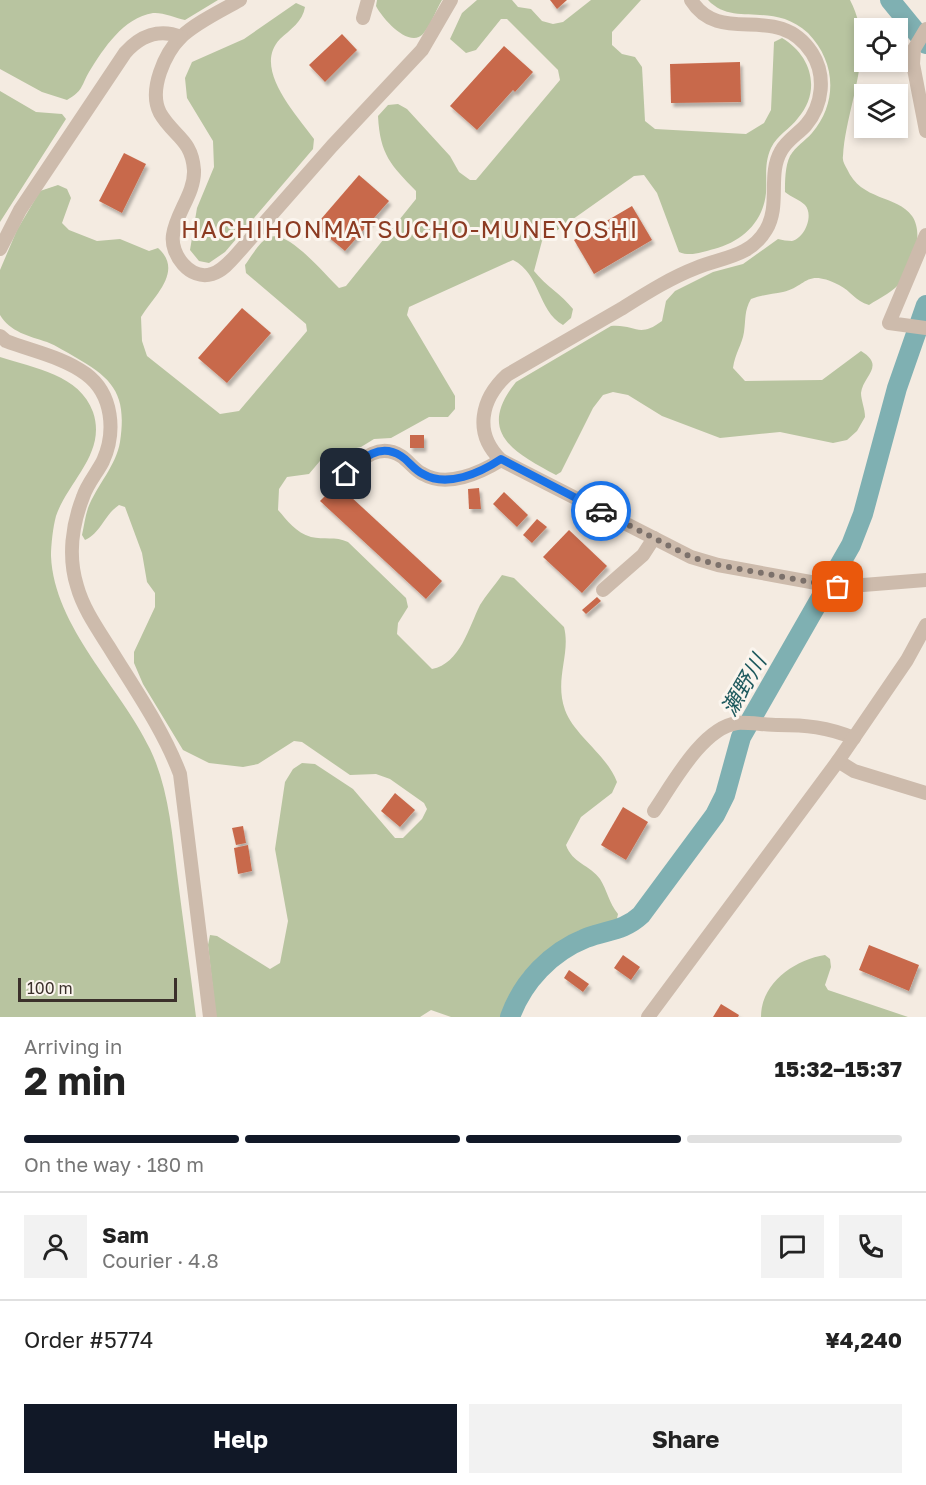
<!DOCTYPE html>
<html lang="en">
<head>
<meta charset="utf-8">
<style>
	:root { --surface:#fff; --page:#f2f2f2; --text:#222; --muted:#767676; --line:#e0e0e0; --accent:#111827 }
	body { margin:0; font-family:"Golos Text","Noto Sans JP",sans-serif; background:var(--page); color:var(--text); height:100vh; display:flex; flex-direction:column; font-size:22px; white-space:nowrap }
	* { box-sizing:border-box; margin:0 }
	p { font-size:20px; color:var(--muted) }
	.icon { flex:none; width:33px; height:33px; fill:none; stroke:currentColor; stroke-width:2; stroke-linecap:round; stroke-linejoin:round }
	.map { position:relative; height:1017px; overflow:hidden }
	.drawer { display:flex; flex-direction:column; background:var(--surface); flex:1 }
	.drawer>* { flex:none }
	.fabs { position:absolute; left:854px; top:18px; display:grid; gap:12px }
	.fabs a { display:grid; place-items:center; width:54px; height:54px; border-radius:0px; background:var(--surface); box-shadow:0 3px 9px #0003; font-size:30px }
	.scale { position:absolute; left:18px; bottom:15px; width:159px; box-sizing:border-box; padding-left:6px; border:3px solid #3b302b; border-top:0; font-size:16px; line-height:21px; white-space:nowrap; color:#3b302b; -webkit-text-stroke:4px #fbf5ee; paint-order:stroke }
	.pin { position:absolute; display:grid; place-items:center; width:51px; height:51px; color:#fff; margin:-26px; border-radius:12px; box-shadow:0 3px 9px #0006 }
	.courier { position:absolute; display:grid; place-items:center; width:60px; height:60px; margin:-30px; border:4px solid #1a73e8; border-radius:50%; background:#fff; color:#222; box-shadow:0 2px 8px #0007 }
	.overview em { font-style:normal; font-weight:700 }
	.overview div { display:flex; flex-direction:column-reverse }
	.overview { display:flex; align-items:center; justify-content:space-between; height:102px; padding:0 24px }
	h1 { font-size:39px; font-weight:700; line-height:45px }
	.bar { display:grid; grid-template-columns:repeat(4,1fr); gap:9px 6px; align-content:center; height:72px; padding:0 24px }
	.bar i { height:8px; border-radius:4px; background:var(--line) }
	.bar .active { background:var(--accent) }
	.bar p { grid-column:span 4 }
	.line { display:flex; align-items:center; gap:15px; padding:0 24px; border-top:2px solid var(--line) }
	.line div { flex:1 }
	.round { display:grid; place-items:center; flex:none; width:63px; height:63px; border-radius:0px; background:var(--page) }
	.cta { display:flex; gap:12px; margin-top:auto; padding:12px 24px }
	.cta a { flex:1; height:69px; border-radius:0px; background:var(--accent); color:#fff; font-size:24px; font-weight:700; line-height:69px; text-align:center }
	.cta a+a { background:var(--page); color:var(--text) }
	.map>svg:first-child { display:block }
	.green { fill:#b8c4a0 }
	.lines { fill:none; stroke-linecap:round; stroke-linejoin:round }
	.river { stroke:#7fb0b2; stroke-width:20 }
	.building { fill:#c8694b; filter:url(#shadow) }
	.minor { stroke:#cdbbac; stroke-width:14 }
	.done { stroke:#7c716b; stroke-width:6; stroke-dasharray:0 10.8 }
	.route { stroke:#1a73e8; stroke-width:8 }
	.labels { text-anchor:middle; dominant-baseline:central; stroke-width:6; stroke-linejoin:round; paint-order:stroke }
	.water-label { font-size:22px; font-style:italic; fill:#1f5a5e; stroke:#fbf5ee }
	.quarter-label { font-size:24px; letter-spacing:1.5px; fill:#8c3b22; stroke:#fbf5ee }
</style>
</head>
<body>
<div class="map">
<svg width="926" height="1017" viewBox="0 0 926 1017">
	<defs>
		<filter id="shadow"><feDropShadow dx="2.5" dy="4" stdDeviation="1.5" flood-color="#0004"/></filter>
	</defs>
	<rect width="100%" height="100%" fill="#f4ebe1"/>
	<g class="green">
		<path d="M0,0H218L185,20C176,18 162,12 153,13C123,18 104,48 89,72C81,86 83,91 67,100L42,92L0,69Z"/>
		<path d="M377,0H442C436,10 431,25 423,34C409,49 382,18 376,6Z"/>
		<path d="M477,0H512L518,7L531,9L542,21L553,24L563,22L591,0H641L612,32V45L622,54L635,57L642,67L645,121L655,129L746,134L764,123L771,110L774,42L782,38C811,55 822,90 798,118C790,129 777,135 771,148C764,164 767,176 766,193C763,223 741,242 714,249C702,252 691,257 679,252L657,193L644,175L634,176L542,241L534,271C546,286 561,294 573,309L571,318L563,325C537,310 541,274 513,260L409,307L407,315L455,396V409L448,417H429L391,438L374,439L361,447L325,455L309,474L287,477L279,489L278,510C287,520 296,533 311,537C324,540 335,536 348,542L406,598L408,607L398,623L397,634L432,669C460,664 469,627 480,605C486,595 495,585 502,575L514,578L564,627C571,654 554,679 565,710C574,735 607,755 617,782L612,793L581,817L566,845C572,863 590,865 600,879C607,890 609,903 618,914L616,923L578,931L542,955L523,974L501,1017H451L431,1010L420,1017H216L208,945L210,935L217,936L270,969L280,963L288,921L275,849L285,782L293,769L302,763L315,764L353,789L395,838H403L422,819L427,809L424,803L390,779L376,774L350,775L302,742L294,741L258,764L243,767L209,763L183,750L143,684L134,663V652L155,607V593L147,582L142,553L125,507L119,505C104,515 101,533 85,540L82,535C84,526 85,517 88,508C97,485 116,466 120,442C127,395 114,379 75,357C66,352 57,346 47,342C29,336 10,332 0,315V270L17,230L40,191L58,185L67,189L71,198L62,223L69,230L97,241L120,239L149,251L158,248C184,271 154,296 141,317L142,341L147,356L220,414L239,411L307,331L306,324L246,273L245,265C251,257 260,240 270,237C289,230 325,275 339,288L346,286L416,199V191C391,165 380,155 378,116L388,105L398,104L407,109L450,156L459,172L470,180H476L560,80L558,70L507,19H501L476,50L466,53L450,39L462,13Z"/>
		<path d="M708,0H850C877,51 846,104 843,156C842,161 845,165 847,169C861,201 897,195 912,216C924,233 914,265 902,281C894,291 880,298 869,305C855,301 851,291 839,285C806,268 807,286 783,292C772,294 762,295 751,299C744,311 746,319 744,332C742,345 735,353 733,368L745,381L822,380L861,351C886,366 863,376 861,393C861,400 865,409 865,417L857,431L847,440L833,443L780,432L720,438L662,416L628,395L613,392L603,395L593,408L561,472L556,475C513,452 476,432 516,382L611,326C636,324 638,339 662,321L666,301L675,291L713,272L743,264L778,239C782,240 788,241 792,241C805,238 814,215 805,205C800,200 791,197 785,192C785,181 785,166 790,156C796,146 805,141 812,133C838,102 836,62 808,33C772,0 734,28 708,0Z"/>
		<path d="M296,3L305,7C303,21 290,30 280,39C252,68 296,114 314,139L313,149L225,252L209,263L199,261L190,250L197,208L214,167L213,141L187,98L185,78L192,62L244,39Z"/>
		<path d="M0,91L36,112L62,114L66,119L0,222Z"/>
		<path d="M0,357C34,368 80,375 93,412C107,453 68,481 56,516C53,527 51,545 51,556C54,627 121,688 150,749C168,786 172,832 177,873C183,921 190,969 196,1017H0Z"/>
		<path d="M825,955L830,959L831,967L825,985L828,990L908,1017H761C761,983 794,960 825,955Z"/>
	</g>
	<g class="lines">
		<g class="river">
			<path d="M890,0L926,44"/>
			<path d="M510,1017C523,981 551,952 586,938C607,930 624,931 641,915L715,815L725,795L741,737L851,545L863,514L897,388L926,305"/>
		</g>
	</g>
	<g class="building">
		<path d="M550,0H567L557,9Z"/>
		<path d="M342,34L357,50L325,82L309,65Z"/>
		<path d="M504,46L533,72L515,92L513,90L477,130L450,106Z"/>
		<path d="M740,62L741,102L671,103L670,64Z"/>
		<path d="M124,153L146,164L122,213L99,201Z"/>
		<path d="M359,175L389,201L345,251L315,226Z"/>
		<path d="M632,206L652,240L594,274L574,240Z"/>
		<path d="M242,308L271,333L227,383L198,358Z"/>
		<rect x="410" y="435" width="14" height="13"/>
		<path d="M337,484L442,581L426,599L320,501Z"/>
		<path d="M479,488L481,509H469L468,489Z"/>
		<path d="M504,492L528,515L517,527L493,504Z"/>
		<path d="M537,519L547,527L532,543L523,535Z"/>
		<path d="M569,530L607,566L582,593L543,557Z"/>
		<path d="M597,597L601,601L586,614L582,610Z"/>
		<path d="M395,793L415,810L400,827L381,811Z"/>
		<path d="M623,807L648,822L626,860L601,845Z"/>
		<path d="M243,826L246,843L236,845L232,828Z"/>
		<path d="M248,845L252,871L238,874L234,848Z"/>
		<path d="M869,945L919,965L909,991L859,970Z"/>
		<path d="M623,955L640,967L631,980L614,968Z"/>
		<path d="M569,970L589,984L583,992L564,978Z"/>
		<path d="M721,1004L739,1015L738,1017H713Z"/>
	</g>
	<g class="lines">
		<g class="minor">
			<path d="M240,0C221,11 197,22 181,37C165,53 148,90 160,113C173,136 192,139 194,170C195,193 176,213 173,235C170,254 190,281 212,274C222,271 230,262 237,254L332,146L422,50L451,0"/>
			<path d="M691,0C721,48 778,0 812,53C826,75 823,105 806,125C798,134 787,140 781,151C767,175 781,205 766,230C750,257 723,257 696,268C670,278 645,294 621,309C583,331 545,353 507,375C481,399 473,433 501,460L691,557L718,565L838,587L926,580"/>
			<path d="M363,18L368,0"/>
			<path d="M926,29L914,49L913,64L926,131"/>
			<path d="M926,235L889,323L926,328"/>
			<path d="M0,249L20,210L125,53C140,36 159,28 181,37"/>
			<path d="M0,336L6,341C32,351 63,357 86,374C113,394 116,432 103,461C97,473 87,484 83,497C72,525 68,557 77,586C83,608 97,628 109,647C134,688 163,729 180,774L210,1017"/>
			<path d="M346,474C362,459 379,442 401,456C409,461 414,470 423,474C447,488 480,473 501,460"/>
			<path d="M603,590L643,555L654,538"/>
			<path d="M838,761L854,771L926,793"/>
			<path d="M654,811C672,785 702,728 737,723C744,722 768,725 778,725C806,725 827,727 854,738"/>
			<path d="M648,1017L838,761L907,660L926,625"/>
		</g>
	</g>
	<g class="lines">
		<path class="done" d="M601,511L691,557L718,565L838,587"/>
		<path class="route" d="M346,474C362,459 379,442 401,456C409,461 414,470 423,474C447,488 480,473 501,459L601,511"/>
	</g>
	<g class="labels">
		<g class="water-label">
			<text transform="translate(743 685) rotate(-60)">瀬野川</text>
		</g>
		<g class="quarter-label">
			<text x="410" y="228">HACHIHONMATSUCHO-MUNEYOSHI</text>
		</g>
	</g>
</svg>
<div class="fabs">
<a><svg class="icon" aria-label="locate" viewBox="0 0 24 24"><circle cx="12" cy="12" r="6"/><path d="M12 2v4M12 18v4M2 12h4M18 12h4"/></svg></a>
<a><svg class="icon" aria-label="layers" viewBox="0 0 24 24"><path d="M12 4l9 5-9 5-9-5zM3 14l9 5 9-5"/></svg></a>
</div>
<div class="scale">100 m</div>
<div class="pin" style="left:838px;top:587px;background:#ea580c"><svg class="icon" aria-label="bag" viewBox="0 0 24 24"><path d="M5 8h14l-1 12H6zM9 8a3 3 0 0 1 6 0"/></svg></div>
<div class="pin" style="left:346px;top:474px;background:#1f2937"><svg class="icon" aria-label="home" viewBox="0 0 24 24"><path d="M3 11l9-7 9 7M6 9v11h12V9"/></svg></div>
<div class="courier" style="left:601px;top:511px"><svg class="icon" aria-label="car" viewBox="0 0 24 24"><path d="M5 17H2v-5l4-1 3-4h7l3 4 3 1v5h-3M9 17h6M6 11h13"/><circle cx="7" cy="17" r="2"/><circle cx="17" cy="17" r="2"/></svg></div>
</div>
<section class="drawer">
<div class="overview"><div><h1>2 min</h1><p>Arriving in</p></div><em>15:32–15:37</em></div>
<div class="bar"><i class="active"></i><i class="active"></i><i class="active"></i><i></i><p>On the way · 180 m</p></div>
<div class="line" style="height:108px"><a class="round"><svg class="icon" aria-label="person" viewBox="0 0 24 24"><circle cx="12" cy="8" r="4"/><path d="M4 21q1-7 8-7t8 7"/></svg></a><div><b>Sam</b><p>Courier · 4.8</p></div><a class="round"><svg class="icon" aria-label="chat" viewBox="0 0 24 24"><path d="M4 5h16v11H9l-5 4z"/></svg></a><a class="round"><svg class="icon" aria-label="phone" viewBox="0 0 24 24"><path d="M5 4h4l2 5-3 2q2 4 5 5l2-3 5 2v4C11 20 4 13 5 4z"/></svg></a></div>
<div class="line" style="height:78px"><div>Order #5774</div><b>¥4,240</b></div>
<div class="cta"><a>Help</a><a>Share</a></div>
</section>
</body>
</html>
